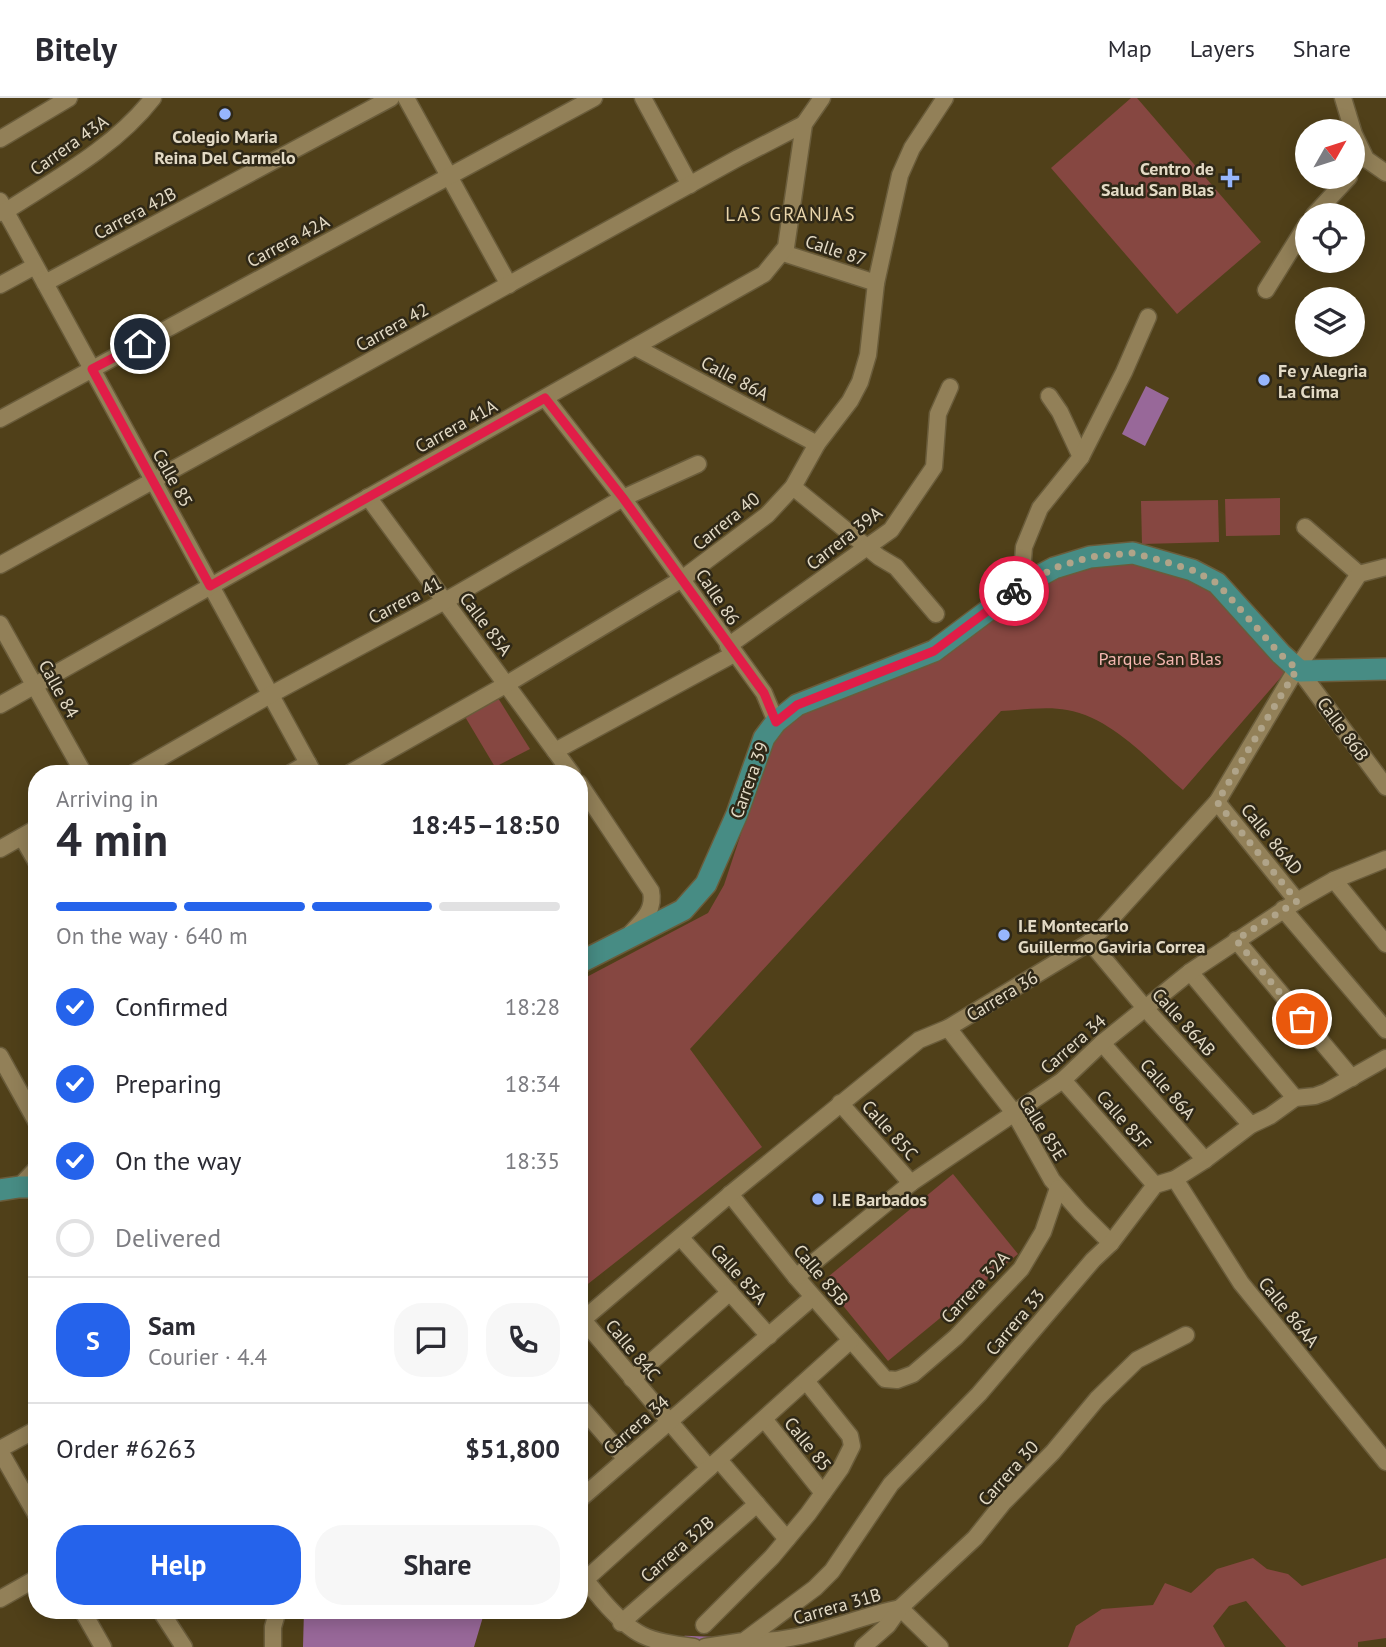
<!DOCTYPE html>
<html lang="en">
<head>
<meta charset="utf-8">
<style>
	:root { --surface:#fff; --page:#f7f7f7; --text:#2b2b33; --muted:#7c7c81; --line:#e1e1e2; --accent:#2563eb }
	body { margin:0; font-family:"PT Sans",sans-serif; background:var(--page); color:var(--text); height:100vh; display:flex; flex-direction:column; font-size:26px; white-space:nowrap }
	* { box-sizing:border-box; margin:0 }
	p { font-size:23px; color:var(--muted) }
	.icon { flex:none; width:38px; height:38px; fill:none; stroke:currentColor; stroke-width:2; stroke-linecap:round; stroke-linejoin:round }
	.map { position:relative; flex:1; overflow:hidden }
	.details { position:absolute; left:28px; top:667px; width:560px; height:854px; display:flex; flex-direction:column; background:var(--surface); border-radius:28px; box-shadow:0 4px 18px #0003 }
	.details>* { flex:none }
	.needle { width:46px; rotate:51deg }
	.buttons { position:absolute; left:1295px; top:21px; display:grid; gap:14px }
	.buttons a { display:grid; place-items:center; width:70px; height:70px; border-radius:50%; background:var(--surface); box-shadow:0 4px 18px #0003; font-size:35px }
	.pin { position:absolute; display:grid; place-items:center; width:60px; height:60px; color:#fff; margin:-30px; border:4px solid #fff; border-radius:50%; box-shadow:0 2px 7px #0007 }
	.courier { position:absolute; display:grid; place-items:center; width:70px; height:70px; margin:-35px; border:5px solid #e11d48; border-radius:50%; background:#fff; color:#222; box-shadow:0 2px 9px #0007 }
	.headline em { font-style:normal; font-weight:800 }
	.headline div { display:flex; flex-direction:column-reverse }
	.headline { display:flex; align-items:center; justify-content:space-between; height:119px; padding:0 28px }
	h1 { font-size:46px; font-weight:800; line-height:52px }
	.bar { display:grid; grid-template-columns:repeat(4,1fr); gap:10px 7px; align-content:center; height:84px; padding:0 28px }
	.bar i { height:9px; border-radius:5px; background:var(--line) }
	.bar .selected { background:var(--accent) }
	.bar p { grid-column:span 4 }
	.line { display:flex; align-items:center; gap:18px; padding:0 28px; border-top:2px solid var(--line) }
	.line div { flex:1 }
	.round { display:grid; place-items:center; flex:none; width:74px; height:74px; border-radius:28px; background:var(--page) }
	ol { padding:0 28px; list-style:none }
	li { display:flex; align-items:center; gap:21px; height:77px }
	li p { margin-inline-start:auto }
	li .icon { padding:7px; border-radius:50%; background:var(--accent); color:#fff; stroke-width:4 }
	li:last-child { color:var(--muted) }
	li i { width:38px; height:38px; border:4px solid var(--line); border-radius:50% }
	.primary-button { display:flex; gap:14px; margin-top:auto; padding:14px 28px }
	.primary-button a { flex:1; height:80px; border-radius:28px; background:var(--accent); color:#fff; font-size:28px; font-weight:800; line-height:80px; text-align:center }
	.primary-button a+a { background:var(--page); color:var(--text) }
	header { display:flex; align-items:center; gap:42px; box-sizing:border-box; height:98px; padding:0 35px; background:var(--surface); border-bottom:2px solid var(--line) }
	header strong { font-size:33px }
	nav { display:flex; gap:38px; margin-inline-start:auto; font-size:24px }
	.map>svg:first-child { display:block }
	.green { fill:#864741 }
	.water { fill:#986899 }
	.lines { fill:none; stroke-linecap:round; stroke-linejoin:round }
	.stream { stroke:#986899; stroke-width:4.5 }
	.minor-casing { stroke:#6a5c3b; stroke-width:19 }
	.major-casing { stroke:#6a5c3b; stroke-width:24 }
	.minor { stroke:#928058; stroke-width:16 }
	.major { stroke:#478c84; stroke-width:21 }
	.done { stroke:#b0a489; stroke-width:7; stroke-dasharray:0 12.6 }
	.route { stroke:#e11d48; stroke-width:9 }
	.poi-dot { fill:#97b6fd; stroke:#2f2817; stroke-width:2.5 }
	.labels { text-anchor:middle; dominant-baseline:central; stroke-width:5; stroke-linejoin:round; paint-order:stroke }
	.poi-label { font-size:18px; font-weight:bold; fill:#e3dac5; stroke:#2f2817; text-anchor:start }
	.street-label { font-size:18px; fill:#e3dac5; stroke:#2f2817 }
	.park-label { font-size:18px; fill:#f5b7b0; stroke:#2f2817 }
	.neighbourhood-label { font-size:19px; letter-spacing:2px; fill:#e9d5ab; stroke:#2f2817 }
</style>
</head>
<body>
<header>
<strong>Bitely</strong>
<nav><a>Map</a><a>Layers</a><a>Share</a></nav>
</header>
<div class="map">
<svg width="1386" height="1549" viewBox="0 0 1386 1549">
	<rect width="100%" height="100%" fill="#504019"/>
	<g class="green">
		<path d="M1131,0H1137L1261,144L1177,216L1051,70Z"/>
		<path d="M1280,400V437L1226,438L1225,401Z"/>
		<path d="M1218,402L1219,444L1142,446L1141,403Z"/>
		<path d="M1132,460L1214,489L1289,570L1183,692C1149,663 1113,620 1067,612C1047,608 1022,612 1001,613L690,951L762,1049L579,1193V883L708,815L724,787L772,642L801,613L939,560L1056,474Z"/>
		<path d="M498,600L530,651L495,669L464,617Z"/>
		<path d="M953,1076L1018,1156L888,1263L823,1183Z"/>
		<path d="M1253,1460L1267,1471L1288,1476L1302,1488L1386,1460V1540L1358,1544V1549H1286L1246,1503L1229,1508L1213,1528L1225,1549H1068L1076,1528L1102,1511L1153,1507L1165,1485L1191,1495L1217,1471Z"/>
	</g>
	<g class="water">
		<path d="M1146,288L1169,300L1145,348L1122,336Z"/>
		<path d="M304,1512H485L474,1549H303Z"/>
	</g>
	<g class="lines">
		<path class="stream" d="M685,1540L711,1541"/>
		<g class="minor-casing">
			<g id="minor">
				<path d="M406,0L509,187"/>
				<path d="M643,0L690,87"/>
				<path d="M1343,0L1353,33"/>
				<path d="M1353,34L1366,61L1386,75"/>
				<path d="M0,41L69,0"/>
				<path d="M0,103L314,676"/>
				<path d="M0,115L6,113C57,80 115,49 153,0"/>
				<path d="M1314,117L1349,79"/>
				<path d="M783,155L876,185"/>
				<path d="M45,185L391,0"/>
				<path d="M0,187L35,168"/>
				<path d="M1266,192L1307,126"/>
				<path d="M635,249L817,346"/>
				<path d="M1049,298L1060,314L1081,359"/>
				<path d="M545,300L623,400L764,595L776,624"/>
				<path d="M0,321L594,0"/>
				<path d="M793,389L879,459L896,469L936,516"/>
				<path d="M368,399L572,676"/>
				<path d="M1305,429L1359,476"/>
				<path d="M0,467L738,60L804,26"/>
				<path d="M1021,488L1024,449L1040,410L1081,359L1124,274L1148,219"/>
				<path d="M0,526L84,676"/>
				<path d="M728,548L891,432L934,369L938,316L950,289"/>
				<path d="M1300,573L1386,689"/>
				<path d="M0,607L764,176L786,149L804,26L822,0"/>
				<path d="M555,653L734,556"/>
				<path d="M132,676L270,597L445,503L623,400L698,366"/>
				<path d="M289,676L308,665"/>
				<path d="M348,676L507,586L682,481L767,417L793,389L817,346L850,303L860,284L868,257L876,185L900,77L912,50L945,0"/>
				<path d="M579,685L651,793C655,812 643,822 631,835"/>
				<path d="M1217,704L1297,803"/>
				<path d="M22,739L37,765"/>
				<path d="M0,751L37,730"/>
				<path d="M1334,782L1386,846"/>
				<path d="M1283,811L1386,932"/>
				<path d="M1236,842L1352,980"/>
				<path d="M1090,844L1145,910L1251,1027"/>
				<path d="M1190,874L1295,1000"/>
				<path d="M948,930L1015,1016L1052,1082L1080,1114L1111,1145"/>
				<path d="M1102,945L1205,1062"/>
				<path d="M0,958L37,1025"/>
				<path d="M1063,982L1155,1087"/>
				<path d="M840,1005L911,1085"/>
				<path d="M1175,1081L1241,1185L1386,1364"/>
				<path d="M19,1089L37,1070"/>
				<path d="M730,1096L796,1179L885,1281L897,1282L913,1276L956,1239L1021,1171L1043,1134L1058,1090"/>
				<path d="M681,1140L769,1238"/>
				<path d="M796,1179L911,1085L1063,982L1102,945L1190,874L1297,803L1334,782L1386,761"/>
				<path d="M583,1222L709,1370"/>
				<path d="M579,1225L734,1093L919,942L948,930L1090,844L1217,704L1294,575L1359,476L1386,469"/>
				<path d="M632,1281L730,1194"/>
				<path d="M579,1307L626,1361"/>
				<path d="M764,1321L823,1395"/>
				<path d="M0,1351L37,1331"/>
				<path d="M0,1353L37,1418"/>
				<path d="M719,1362L787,1441"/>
				<path d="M579,1402L813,1199"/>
				<path d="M579,1471C585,1483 594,1492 602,1502C634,1539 647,1543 694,1549"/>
				<path d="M585,1482L851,1242"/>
				<path d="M0,1501L37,1480"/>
				<path d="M82,1512L103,1549"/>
				<path d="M160,1512L184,1549"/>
				<path d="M621,1525L757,1406"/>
				<path d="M704,1527L772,1459L808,1416L841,1370L852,1348L850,1338L806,1283"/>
				<path d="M744,1543C803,1546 844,1522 900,1510L940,1549"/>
				<path d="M273,1549V1529L278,1512"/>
				<path d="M705,1549L744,1543L815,1490L832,1473L891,1386L979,1296L1093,1162L1111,1145L1155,1087L1175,1081L1205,1062L1251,1027L1270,1018L1295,1000L1315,998L1326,994L1386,960"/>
				<path d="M863,1549L888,1527L900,1510L975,1440L1003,1405L1053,1354L1097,1301L1137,1262L1186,1237"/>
			</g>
		</g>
		<g class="major-casing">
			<g id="major">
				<path d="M579,865L683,812L706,786L737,716L764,640L776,624L797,607L934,553L1021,488L1054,470L1090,459L1133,455L1192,472L1217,485L1281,556L1300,573L1386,571"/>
				<path d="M0,1092L19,1089H37"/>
			</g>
		</g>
		<use href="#minor" class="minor"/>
		<use href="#major" class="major"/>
	</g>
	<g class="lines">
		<path class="done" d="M1014,493L1054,470L1090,459L1133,455L1163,463L1192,472L1217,485L1280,556L1297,571L1217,704L1297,803L1236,842L1302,921"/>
		<path class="route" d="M140,246L92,271L210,488L545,300L623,400L764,595L776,624L797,607L934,553L1014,493"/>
	</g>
	<g class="poi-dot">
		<circle cx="225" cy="16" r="7"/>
		<path d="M1226.5 69.5h7v7h7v7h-7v7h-7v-7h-7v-7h7z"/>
		<circle cx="1264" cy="282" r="7"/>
		<circle cx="1004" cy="837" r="7"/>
		<circle cx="818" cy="1101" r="7"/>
	</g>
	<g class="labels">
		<g class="poi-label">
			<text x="225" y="38" text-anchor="middle">Colegio Maria<tspan x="225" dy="21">Reina Del Carmelo</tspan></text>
			<text x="1214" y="70" text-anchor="end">Centro de<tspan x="1214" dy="21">Salud San Blas</tspan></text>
			<text x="1278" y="272">Fe y Alegria<tspan x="1278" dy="21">La Cima</tspan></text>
			<text x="1018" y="827">I.E Montecarlo<tspan x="1018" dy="21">Guillermo Gaviria Correa</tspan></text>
			<text x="832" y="1101">I.E Barbados</text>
		</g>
		<g class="street-label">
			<text transform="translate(69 47) rotate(-35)">Carrera 43A</text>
			<text transform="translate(135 115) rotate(-28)">Carrera 42B</text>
			<text transform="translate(288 143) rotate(-28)">Carrera 42A</text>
			<text transform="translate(836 152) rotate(18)">Calle 87</text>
			<text transform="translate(392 229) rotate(-29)">Carrera 42</text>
			<text transform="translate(735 280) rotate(28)">Calle 86A</text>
			<text transform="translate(456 328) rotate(-29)">Carrera 41A</text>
			<text transform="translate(173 380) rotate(61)">Calle 85</text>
			<text transform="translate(726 423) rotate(-39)">Carrera 40</text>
			<text transform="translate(844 440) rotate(-38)">Carrera 39A</text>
			<text transform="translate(718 499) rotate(56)">Calle 86</text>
			<text transform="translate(405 502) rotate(-28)">Carrera 41</text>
			<text transform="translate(486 526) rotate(53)">Calle 85A</text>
			<text transform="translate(59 591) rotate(61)">Calle 84</text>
			<text transform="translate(1343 631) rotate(54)">Calle 86B</text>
			<text transform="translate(749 682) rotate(-70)">Carrera 39</text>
			<text transform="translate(1272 741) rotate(51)">Calle 86AD</text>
			<text transform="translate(1002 898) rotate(-31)">Carrera 36</text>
			<text transform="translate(1184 924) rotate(48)">Calle 86AB</text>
			<text transform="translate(1073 946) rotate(-41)">Carrera 34</text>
			<text transform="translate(1168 991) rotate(49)">Calle 86A</text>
			<text transform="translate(1124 1022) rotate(49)">Calle 85F</text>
			<text transform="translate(1043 1030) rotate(58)">Calle 85E</text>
			<text transform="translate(890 1032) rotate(48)">Calle 85C</text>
			<text transform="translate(739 1176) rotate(48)">Calle 85A</text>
			<text transform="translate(821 1177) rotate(50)">Calle 85B</text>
			<text transform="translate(975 1189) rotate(-47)">Carrera 32A</text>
			<text transform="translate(1289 1214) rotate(51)">Calle 86AA</text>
			<text transform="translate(1015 1224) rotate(-50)">Carrera 33</text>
			<text transform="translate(633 1252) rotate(50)">Calle 84C</text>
			<text transform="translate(636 1327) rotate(-41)">Carrera 34</text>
			<text transform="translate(808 1346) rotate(51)">Calle 85</text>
			<text transform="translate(1008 1375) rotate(-48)">Carrera 30</text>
			<text transform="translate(677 1451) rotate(-41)">Carrera 32B</text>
			<text transform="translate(837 1508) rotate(-16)">Carrera 31B</text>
		</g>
		<g class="park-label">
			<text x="1160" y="560">Parque San Blas</text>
		</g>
		<g class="neighbourhood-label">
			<text x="791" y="116">LAS GRANJAS</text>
		</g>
	</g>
</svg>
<div class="buttons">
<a><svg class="needle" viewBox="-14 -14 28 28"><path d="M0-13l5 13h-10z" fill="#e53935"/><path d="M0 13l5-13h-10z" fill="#7c7c81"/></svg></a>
<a><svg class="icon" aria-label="locate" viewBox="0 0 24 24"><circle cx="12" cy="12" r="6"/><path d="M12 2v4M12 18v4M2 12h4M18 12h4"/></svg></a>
<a><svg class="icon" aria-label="layers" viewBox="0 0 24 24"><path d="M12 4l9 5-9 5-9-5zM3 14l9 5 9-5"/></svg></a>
</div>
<div class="pin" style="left:1302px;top:921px;background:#ea580c"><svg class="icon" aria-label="bag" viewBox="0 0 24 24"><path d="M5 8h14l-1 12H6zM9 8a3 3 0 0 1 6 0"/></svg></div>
<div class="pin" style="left:140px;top:246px;background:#1f2937"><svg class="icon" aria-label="home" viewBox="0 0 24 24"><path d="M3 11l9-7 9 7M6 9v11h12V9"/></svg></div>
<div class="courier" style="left:1014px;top:493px"><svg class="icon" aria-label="bike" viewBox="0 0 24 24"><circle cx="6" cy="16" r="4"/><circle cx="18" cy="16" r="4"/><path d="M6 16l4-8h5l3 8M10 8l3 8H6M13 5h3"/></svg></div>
<section class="details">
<div class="headline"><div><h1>4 min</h1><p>Arriving in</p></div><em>18:45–18:50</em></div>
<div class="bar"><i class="selected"></i><i class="selected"></i><i class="selected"></i><i></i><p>On the way · 640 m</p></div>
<ol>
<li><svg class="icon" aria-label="check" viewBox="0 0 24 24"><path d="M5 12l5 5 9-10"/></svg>Confirmed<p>18:28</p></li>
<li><svg class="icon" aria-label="check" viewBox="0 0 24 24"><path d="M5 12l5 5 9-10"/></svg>Preparing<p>18:34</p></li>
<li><svg class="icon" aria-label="check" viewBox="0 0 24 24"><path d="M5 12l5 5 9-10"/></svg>On the way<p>18:35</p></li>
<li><i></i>Delivered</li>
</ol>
<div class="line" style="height:126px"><b class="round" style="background:var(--accent);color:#fff">S</b><div><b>Sam</b><p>Courier · 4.4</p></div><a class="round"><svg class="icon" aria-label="chat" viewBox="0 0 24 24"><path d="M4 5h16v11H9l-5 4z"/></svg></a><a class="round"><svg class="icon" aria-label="phone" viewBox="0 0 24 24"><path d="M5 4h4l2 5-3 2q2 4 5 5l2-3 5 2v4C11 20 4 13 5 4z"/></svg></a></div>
<div class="line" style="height:91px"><div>Order #6263</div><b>$51,800</b></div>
<div class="primary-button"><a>Help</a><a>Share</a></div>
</section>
</div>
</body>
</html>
